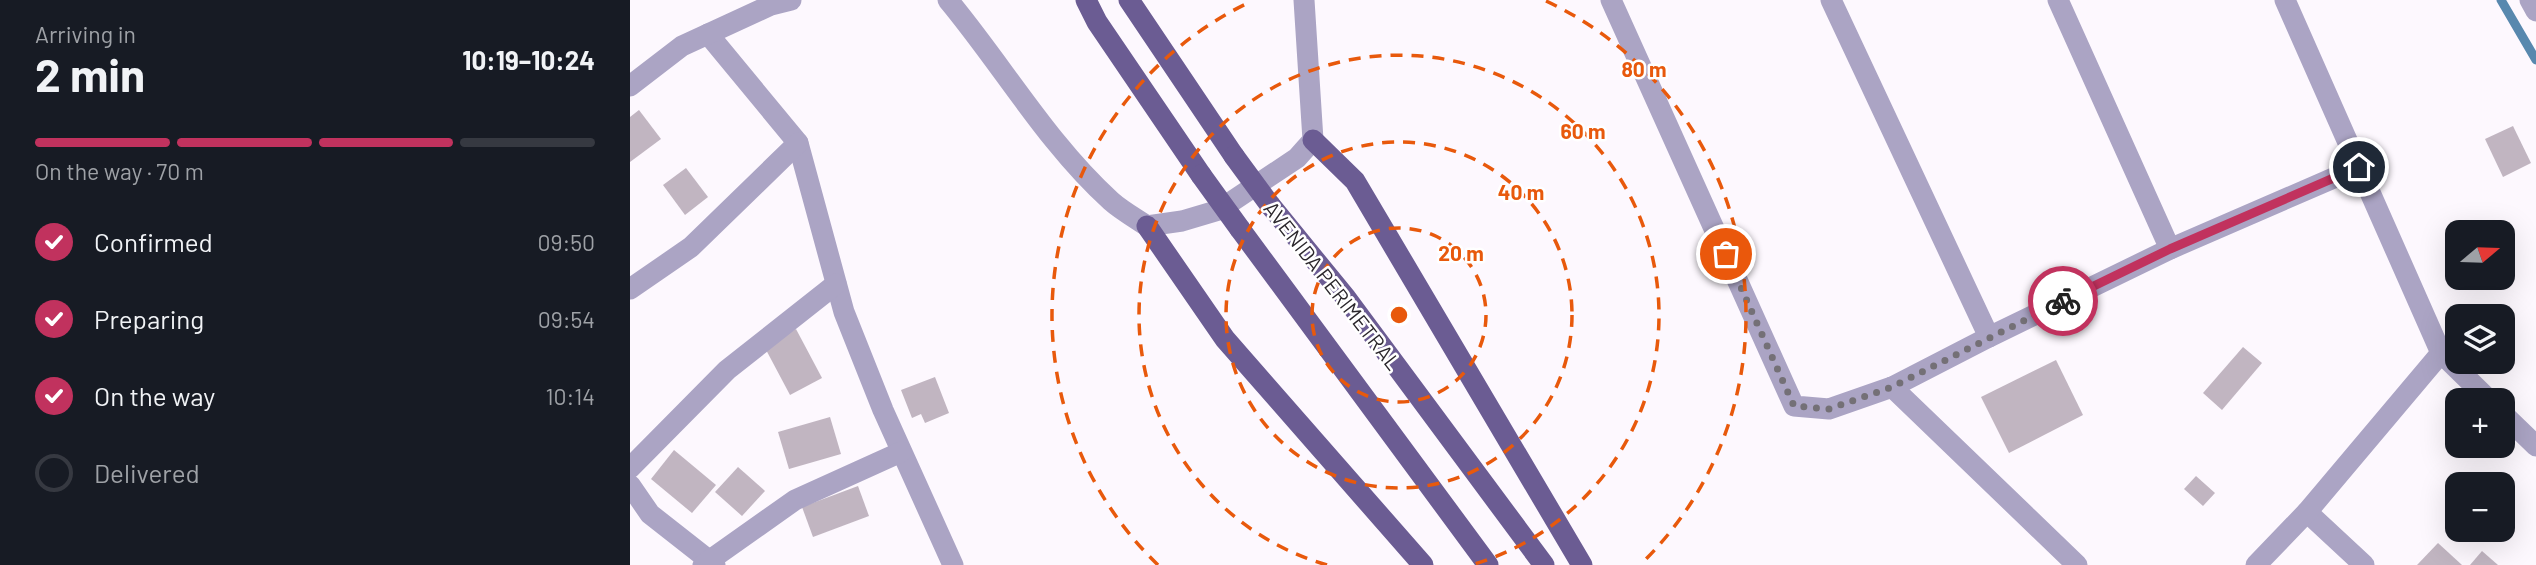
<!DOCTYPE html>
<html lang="en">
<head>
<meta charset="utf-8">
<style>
	:root { --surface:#171b24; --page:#20242c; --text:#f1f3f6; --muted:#9ea1a6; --line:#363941; --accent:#c1325e }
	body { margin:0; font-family:Barlow,sans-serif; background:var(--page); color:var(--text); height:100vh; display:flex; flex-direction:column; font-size:26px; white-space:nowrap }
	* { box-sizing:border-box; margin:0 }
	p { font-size:23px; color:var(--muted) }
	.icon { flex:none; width:38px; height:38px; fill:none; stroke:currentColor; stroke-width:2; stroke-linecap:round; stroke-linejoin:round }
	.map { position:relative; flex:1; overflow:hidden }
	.panel { display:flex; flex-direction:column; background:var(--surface); width:630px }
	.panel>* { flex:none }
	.needle { width:46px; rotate:71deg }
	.controls { position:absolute; left:1815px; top:220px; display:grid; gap:14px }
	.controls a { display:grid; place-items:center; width:70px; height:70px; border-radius:14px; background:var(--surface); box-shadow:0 7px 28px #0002; font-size:35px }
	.pin { position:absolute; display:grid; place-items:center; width:60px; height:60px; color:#fff; margin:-30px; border:4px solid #fff; border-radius:50%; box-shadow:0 2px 7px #0007 }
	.courier { position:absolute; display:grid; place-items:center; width:70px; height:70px; margin:-35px; border:5px solid #c1325e; border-radius:50%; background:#fff; color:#222; box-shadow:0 2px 9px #0007 }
	.summary em { font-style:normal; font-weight:700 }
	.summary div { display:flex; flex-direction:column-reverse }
	.summary { display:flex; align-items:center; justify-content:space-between; height:119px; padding:0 35px }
	h1 { font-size:46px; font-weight:700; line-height:52px }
	.bar { display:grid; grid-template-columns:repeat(4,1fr); gap:10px 7px; align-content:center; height:84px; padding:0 35px }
	.bar i { height:9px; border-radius:5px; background:var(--line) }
	.bar .selected { background:var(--accent) }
	.bar p { grid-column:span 4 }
	ol { padding:0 35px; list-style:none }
	li { display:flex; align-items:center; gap:21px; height:77px }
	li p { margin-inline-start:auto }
	li .icon { padding:7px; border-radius:50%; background:var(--accent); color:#fff; stroke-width:4 }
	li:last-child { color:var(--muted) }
	li i { width:38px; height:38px; border:4px solid var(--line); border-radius:50% }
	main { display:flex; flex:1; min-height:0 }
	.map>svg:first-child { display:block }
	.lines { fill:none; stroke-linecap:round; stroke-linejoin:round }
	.stream { stroke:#5888ae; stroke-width:9 }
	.building { fill:#c1b5c1 }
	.minor { stroke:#aba4c4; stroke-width:21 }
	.major { stroke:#6b5c93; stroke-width:21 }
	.major-bridge { stroke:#6b5c93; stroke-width:21 }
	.done { stroke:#747076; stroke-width:7; stroke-dasharray:0 12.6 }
	.route { stroke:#c1325e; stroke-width:9 }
	.ring { fill:none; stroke:#e8590c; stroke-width:3.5; stroke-dasharray:12 9 }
	.labels { text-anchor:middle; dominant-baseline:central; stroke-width:5; stroke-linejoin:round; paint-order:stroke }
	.street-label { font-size:21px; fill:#2b272c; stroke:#fff }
	.centre { fill:#e8590c; stroke:#fff; stroke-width:3.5 }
	.ring-label { font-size:21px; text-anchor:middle; font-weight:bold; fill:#e8590c; stroke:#fff; stroke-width:5; stroke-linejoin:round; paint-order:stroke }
</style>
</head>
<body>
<main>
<section class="panel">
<div class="summary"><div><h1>2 min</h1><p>Arriving in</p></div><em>10:19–10:24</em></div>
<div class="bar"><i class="selected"></i><i class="selected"></i><i class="selected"></i><i></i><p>On the way · 70 m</p></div>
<ol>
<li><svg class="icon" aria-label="check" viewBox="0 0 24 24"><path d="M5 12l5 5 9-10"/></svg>Confirmed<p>09:50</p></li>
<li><svg class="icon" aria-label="check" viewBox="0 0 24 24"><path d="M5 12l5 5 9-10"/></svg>Preparing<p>09:54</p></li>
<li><svg class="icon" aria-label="check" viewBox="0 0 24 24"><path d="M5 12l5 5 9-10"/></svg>On the way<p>10:14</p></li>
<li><i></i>Delivered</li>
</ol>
</section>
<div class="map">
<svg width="1906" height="565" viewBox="0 0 1906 565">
	<rect width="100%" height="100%" fill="#fdf8fe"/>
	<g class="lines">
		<path class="stream" d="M1871,0L1906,60"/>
	</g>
	<g class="building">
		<path d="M9,110L31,139L0,162V117Z"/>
		<path d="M1883,126L1901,163L1873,177L1855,139Z"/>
		<path d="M56,168L78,197L55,215L33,185Z"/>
		<path d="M166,329L192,378L160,395L134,346Z"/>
		<path d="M1613,347L1632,363L1592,410L1573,393Z"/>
		<path d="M1426,360L1453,415L1379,453L1351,397Z"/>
		<path d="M305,377L319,413L295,423L291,414L282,418L271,390Z"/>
		<path d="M200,417L211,454L159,469L148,432Z"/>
		<path d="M44,450L86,485L62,513L21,479Z"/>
		<path d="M108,467L135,491L112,516L85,492Z"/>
		<path d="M1566,476L1585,493L1573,506L1554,489Z"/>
		<path d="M228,486L239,516L183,537L172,507Z"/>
		<path d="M1808,543L1832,565H1787Z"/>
		<path d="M1852,551L1868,565H1840Z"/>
	</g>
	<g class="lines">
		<g class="minor">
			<path d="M318,0C373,66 417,143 481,201C491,210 505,218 517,226L552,221L589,210L667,158L683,140L674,0"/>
			<path d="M981,0L1164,406L1199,409L1262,387L1359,337L1540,249L1729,167"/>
			<path d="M1201,0L1359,337"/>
			<path d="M1428,0L1540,249"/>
			<path d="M1655,0L1811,353L1860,401"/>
			<path d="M1900,0L1906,11"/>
			<path d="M78,34L168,143L214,312L253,410L323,565"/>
			<path d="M0,86L52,46L141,5L161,0"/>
			<path d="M0,289L61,247L168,143"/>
			<path d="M1262,387L1447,565"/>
			<path d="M1872,413L1906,446"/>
			<path d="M0,468L97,370L206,284"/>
			<path d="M0,485L20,514L85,565"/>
			<path d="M1677,512L1734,565"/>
			<path d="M73,565L165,500L271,452"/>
			<path d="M1626,565L1677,512L1811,353"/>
		</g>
		<g class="major">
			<path d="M456,0L467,22L571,175"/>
			<path d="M499,0L604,156"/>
			<path d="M683,140L725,181L952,565"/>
			<path d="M640,205L716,298L914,565"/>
			<path d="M517,226L595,339L793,565"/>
			<path d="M610,229L858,565"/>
		</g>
		<g class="major-bridge">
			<path d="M604,156L640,205"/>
			<path d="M571,175L610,229"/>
		</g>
	</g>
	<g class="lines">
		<path class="done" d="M1096,254L1164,406L1199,409L1262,387L1433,301"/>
		<path class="route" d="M1433,301L1540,249L1729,167"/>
	</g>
	<g class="ring">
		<circle cx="769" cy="315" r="87"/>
		<circle cx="769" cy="315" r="173"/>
		<path d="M697 565A260 260 0 1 1 841 565"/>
		<path d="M528 565A347 347 0 0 1 622 1M916 1A347 347 0 0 1 1010 565"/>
	</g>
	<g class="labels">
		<g class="street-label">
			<text transform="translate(703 285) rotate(52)">AVENIDA PERIMETRAL</text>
		</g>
	</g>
	<circle cx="769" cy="315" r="10" class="centre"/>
	<g class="ring-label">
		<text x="1014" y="77">80 m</text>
		<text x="953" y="139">60 m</text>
		<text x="891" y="200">40 m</text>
		<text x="831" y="261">20 m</text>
	</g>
</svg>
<div class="controls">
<a><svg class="needle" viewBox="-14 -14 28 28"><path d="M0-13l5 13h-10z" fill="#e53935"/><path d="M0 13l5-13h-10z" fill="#9ea1a6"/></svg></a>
<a><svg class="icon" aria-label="layers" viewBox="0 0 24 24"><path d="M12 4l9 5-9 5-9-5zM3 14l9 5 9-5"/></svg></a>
<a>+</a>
<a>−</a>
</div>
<div class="pin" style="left:1096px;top:254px;background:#ea580c"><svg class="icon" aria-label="bag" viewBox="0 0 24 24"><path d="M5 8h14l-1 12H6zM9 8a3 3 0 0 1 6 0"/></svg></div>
<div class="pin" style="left:1729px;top:167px;background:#1f2937"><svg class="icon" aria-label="home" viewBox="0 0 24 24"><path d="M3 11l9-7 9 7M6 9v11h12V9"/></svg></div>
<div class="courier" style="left:1433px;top:301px"><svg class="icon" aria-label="bike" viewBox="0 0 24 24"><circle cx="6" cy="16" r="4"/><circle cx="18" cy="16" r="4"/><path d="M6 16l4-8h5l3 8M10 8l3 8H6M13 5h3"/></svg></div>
</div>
</main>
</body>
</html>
